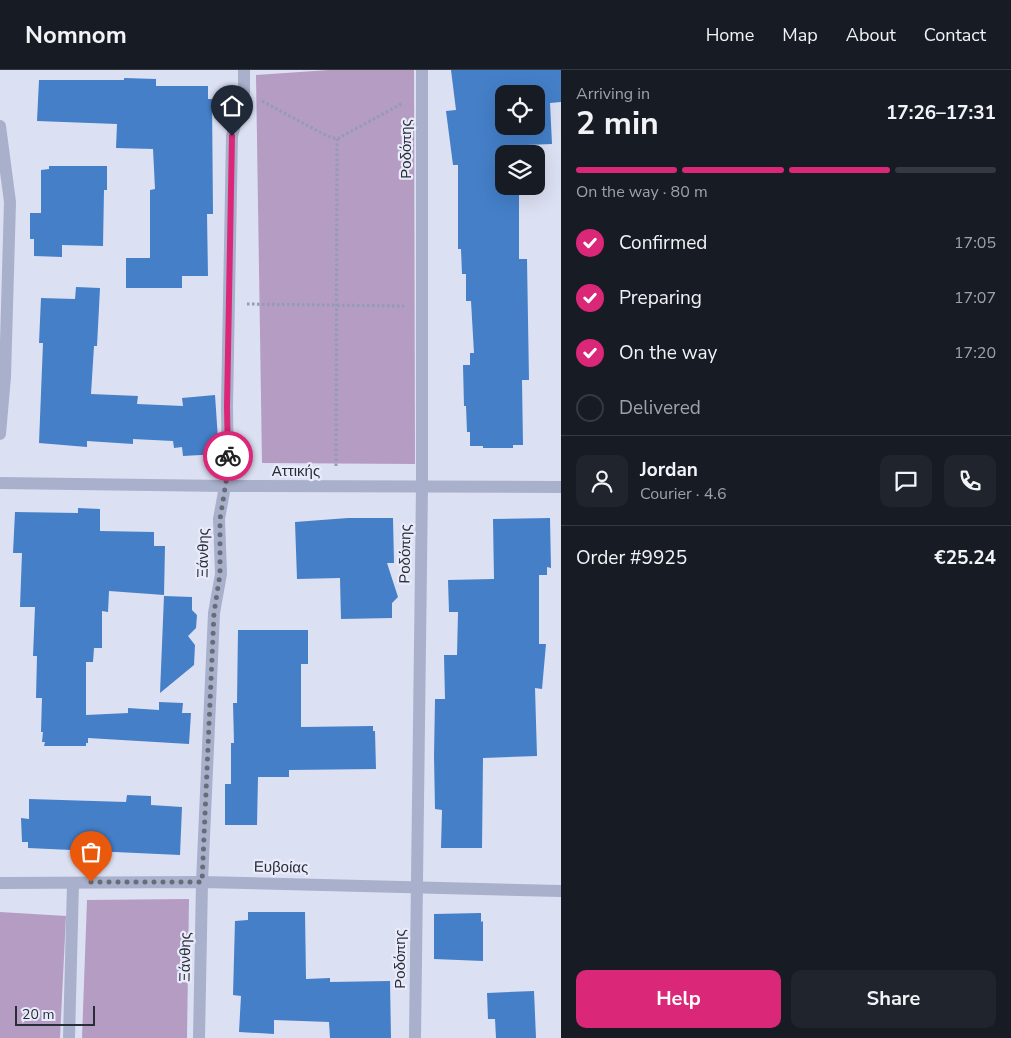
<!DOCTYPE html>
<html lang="en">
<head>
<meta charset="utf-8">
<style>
	:root { --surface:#171b24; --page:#20242c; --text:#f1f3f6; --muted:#9ea1a6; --line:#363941; --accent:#db2777 }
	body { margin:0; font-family:"Nunito Sans",sans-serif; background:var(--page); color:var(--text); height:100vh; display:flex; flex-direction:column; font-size:19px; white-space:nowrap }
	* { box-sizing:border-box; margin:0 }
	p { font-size:16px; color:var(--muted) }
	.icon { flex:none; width:28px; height:28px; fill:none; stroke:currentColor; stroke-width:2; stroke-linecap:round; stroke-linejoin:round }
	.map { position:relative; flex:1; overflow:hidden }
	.side { display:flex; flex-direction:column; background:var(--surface); width:450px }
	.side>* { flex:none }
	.fabs { position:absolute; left:495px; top:15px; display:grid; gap:10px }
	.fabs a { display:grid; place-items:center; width:50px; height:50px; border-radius:10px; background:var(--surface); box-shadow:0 5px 20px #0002; font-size:25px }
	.scale { position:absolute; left:15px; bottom:12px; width:80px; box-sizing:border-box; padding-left:5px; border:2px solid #282e38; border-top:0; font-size:14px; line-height:18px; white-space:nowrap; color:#282e38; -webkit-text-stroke:4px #e9ebfa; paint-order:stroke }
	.pin { position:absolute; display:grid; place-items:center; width:42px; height:42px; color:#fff; margin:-51px -21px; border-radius:50% 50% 50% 0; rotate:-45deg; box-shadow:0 0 5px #0007 }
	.pin .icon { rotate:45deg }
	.courier { position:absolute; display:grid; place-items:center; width:50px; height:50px; margin:-25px; border:4px solid #db2777; border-radius:50%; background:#fff; color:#222; box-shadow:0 1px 6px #0007 }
	.overview em { font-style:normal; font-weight:700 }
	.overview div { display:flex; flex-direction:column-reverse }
	.overview { display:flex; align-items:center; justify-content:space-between; height:85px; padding:0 15px }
	h1 { font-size:32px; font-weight:700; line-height:38px }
	.bar { display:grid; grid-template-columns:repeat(4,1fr); gap:8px 5px; align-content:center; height:60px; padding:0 15px }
	.bar i { height:6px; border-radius:4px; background:var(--line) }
	.bar .active { background:var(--accent) }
	.bar p { grid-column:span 4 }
	.line { display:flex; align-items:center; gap:12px; padding:0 15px; border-top:1px solid var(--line) }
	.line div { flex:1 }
	.round { display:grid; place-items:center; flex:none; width:52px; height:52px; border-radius:10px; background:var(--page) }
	ol { padding:0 15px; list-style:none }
	li { display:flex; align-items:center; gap:15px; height:55px }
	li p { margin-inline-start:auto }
	li .icon { padding:5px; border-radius:50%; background:var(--accent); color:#fff; stroke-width:4 }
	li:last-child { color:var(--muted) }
	li i { width:28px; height:28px; border:2px solid var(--line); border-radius:50% }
	.primary-button { display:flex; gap:10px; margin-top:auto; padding:10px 15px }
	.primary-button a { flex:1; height:58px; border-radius:10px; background:var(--accent); color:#fff; font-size:20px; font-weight:700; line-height:58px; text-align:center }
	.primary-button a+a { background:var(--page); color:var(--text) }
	header { display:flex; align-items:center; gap:30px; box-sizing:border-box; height:70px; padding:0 25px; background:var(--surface); border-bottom:1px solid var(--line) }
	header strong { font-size:24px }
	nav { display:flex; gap:28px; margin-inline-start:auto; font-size:18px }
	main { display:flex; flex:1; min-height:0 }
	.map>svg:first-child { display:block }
	.green { fill:#b59cc2 }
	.building { fill:#447fc8; fill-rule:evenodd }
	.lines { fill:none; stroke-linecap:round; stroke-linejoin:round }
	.path { stroke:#929bb7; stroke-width:3; stroke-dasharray:2.5 2.5; stroke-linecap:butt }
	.street { stroke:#a8b0cb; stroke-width:12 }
	.done { stroke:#676c79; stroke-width:5; stroke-dasharray:0 9 }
	.route { stroke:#db2777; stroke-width:6 }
	.labels { text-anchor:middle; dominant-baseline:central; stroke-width:4.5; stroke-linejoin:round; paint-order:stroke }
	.street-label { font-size:15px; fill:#282e38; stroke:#e9ebfa }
</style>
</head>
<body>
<header>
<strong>Nomnom</strong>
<nav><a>Home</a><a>Map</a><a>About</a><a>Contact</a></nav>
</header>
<main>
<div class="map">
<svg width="561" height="968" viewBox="0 0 561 968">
	<rect width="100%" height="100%" fill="#dce0f3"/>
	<g class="green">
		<path d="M329,0H414L415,394L262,393L256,5Z"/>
		<path d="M189,829L187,968H82L87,830Z"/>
		<path d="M0,842L66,846L60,968H0Z"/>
	</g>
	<g class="building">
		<path d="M451,0H561V32L550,33L552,74L504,76V116H508V120H519V189H527L529,310H522L523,375H513V378H483V376H470V362H467L466,336H464L463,295H470V283H474L471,231H466V204H462L461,179H458V95H453L446,41L456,40ZM504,24H536V56H504Z"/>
		<path d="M124,8L156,9V16H208V29H212L213,144H207L208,206H182V218H126V188H150V120L155,119L153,79L116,78L117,54L37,51L39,10H124Z"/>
		<path d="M49,96H107V120H104L103,176L62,175V187L34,186V169H30V143H41V100L49,99Z"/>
		<path d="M76,217L100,218L97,276H94L91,324L138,326L137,334L183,336L182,328L215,325L219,384L183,386L182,377L174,378L173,371L133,369V374L87,371V377L39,373L43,273H39L41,228L75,229Z"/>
		<path d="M78,438L100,439V461L154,462V476H165L164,525L109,521L108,542L102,541V578H94L93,592H86V645L128,643V638L159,640V632L183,633L182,643H191L189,674L88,668V673H86V676H44L45,672H42L43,662H41L42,628H36L37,586H33L35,537H20L22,483H13L15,442L78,443Z"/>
		<path d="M348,448H393L394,493H387L398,527L392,533V548L341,549L340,508L297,509L295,452Z"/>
		<path d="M550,448L551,498L547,497V505H539V574H546L542,619L535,618L537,686L483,688L482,778H441L442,740L435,739L434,686L435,629H445L444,585H457L458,542H449L448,510L494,509L493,449Z"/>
		<path d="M164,526L192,527V540L197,545L196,558L188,566L195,575L194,595L160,623Z"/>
		<path d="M238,560H308V594H301V657L373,656V661H375L376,699L289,700V707H258L257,755H225V714H231V673H234L233,633H237Z"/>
		<path d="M127,725L151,726V735L182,737L180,785L28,778V772H22L21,748L29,749V729L126,732Z"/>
		<path d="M248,842H305L306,909L330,908V912L390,911L391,968H330L329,952L274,950V964L239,962L241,926L233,925L235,851L248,850Z"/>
		<path d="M481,843V852L483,851V891L434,889V844Z"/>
		<path d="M534,921L536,968H496L495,949H488L487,923Z"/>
	</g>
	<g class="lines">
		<g class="path">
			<path d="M262,31L327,66L337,69L403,33"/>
			<path d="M247,234L404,236"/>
			<path d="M336,396L337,69"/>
		</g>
		<g class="street">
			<path d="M0,56L10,132L5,307L0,364"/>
			<path d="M0,413L225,416L561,417"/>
			<path d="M0,813L202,812L561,821"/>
			<path d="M69,968L73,813"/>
			<path d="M199,968L202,812L214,543L221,504L219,449L228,400L227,337L232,66L244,22V0"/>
			<path d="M415,968L422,417V0"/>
		</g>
	</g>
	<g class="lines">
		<path class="done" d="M91,812H202L214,543L220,504V449L228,400V386"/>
		<path class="route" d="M228,386L227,337L232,66"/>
	</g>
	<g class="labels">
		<g class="street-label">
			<text transform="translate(406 79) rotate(-90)">Ροδόπης</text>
			<text x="296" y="401">Αττικής</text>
			<text transform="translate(203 483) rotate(-89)">Ξάνθης</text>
			<text transform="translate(405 484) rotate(-89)">Ροδόπης</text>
			<text transform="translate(281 797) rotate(1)">Ευβοίας</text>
			<text transform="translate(185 887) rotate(-89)">Ξάνθης</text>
			<text transform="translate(400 889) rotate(-90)">Ροδόπης</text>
		</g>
	</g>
</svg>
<div class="fabs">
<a><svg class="icon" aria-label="locate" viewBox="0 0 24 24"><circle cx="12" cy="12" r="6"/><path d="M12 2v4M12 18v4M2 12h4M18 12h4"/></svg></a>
<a><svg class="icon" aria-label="layers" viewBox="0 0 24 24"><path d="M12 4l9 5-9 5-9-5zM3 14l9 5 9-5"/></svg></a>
</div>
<div class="scale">20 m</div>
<div class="pin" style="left:91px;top:812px;background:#ea580c"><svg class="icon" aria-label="bag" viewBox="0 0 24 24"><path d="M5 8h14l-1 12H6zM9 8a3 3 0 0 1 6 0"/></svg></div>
<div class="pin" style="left:232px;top:66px;background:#1f2937"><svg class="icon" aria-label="home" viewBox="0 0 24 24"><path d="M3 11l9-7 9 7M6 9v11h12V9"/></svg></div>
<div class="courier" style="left:228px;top:386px"><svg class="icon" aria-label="bike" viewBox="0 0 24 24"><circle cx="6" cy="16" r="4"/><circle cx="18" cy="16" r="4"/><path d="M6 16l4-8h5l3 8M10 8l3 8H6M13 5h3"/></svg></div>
</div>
<section class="side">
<div class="overview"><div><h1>2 min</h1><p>Arriving in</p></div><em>17:26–17:31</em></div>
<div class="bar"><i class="active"></i><i class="active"></i><i class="active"></i><i></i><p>On the way · 80 m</p></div>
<ol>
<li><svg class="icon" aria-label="check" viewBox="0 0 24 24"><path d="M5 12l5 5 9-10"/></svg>Confirmed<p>17:05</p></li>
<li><svg class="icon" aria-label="check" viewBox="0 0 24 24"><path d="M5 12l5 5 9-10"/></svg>Preparing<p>17:07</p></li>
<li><svg class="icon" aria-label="check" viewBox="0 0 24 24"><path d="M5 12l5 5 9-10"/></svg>On the way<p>17:20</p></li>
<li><i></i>Delivered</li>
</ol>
<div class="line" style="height:90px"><a class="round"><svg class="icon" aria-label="person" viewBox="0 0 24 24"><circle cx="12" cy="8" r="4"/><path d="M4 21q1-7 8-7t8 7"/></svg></a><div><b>Jordan</b><p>Courier · 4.6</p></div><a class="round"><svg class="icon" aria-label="chat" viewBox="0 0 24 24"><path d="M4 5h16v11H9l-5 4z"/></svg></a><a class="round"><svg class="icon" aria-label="phone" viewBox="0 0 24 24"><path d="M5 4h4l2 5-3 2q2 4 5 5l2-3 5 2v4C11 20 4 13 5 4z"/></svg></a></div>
<div class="line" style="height:65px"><div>Order #9925</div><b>€25.24</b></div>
<div class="primary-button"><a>Help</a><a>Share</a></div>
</section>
</main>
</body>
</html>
